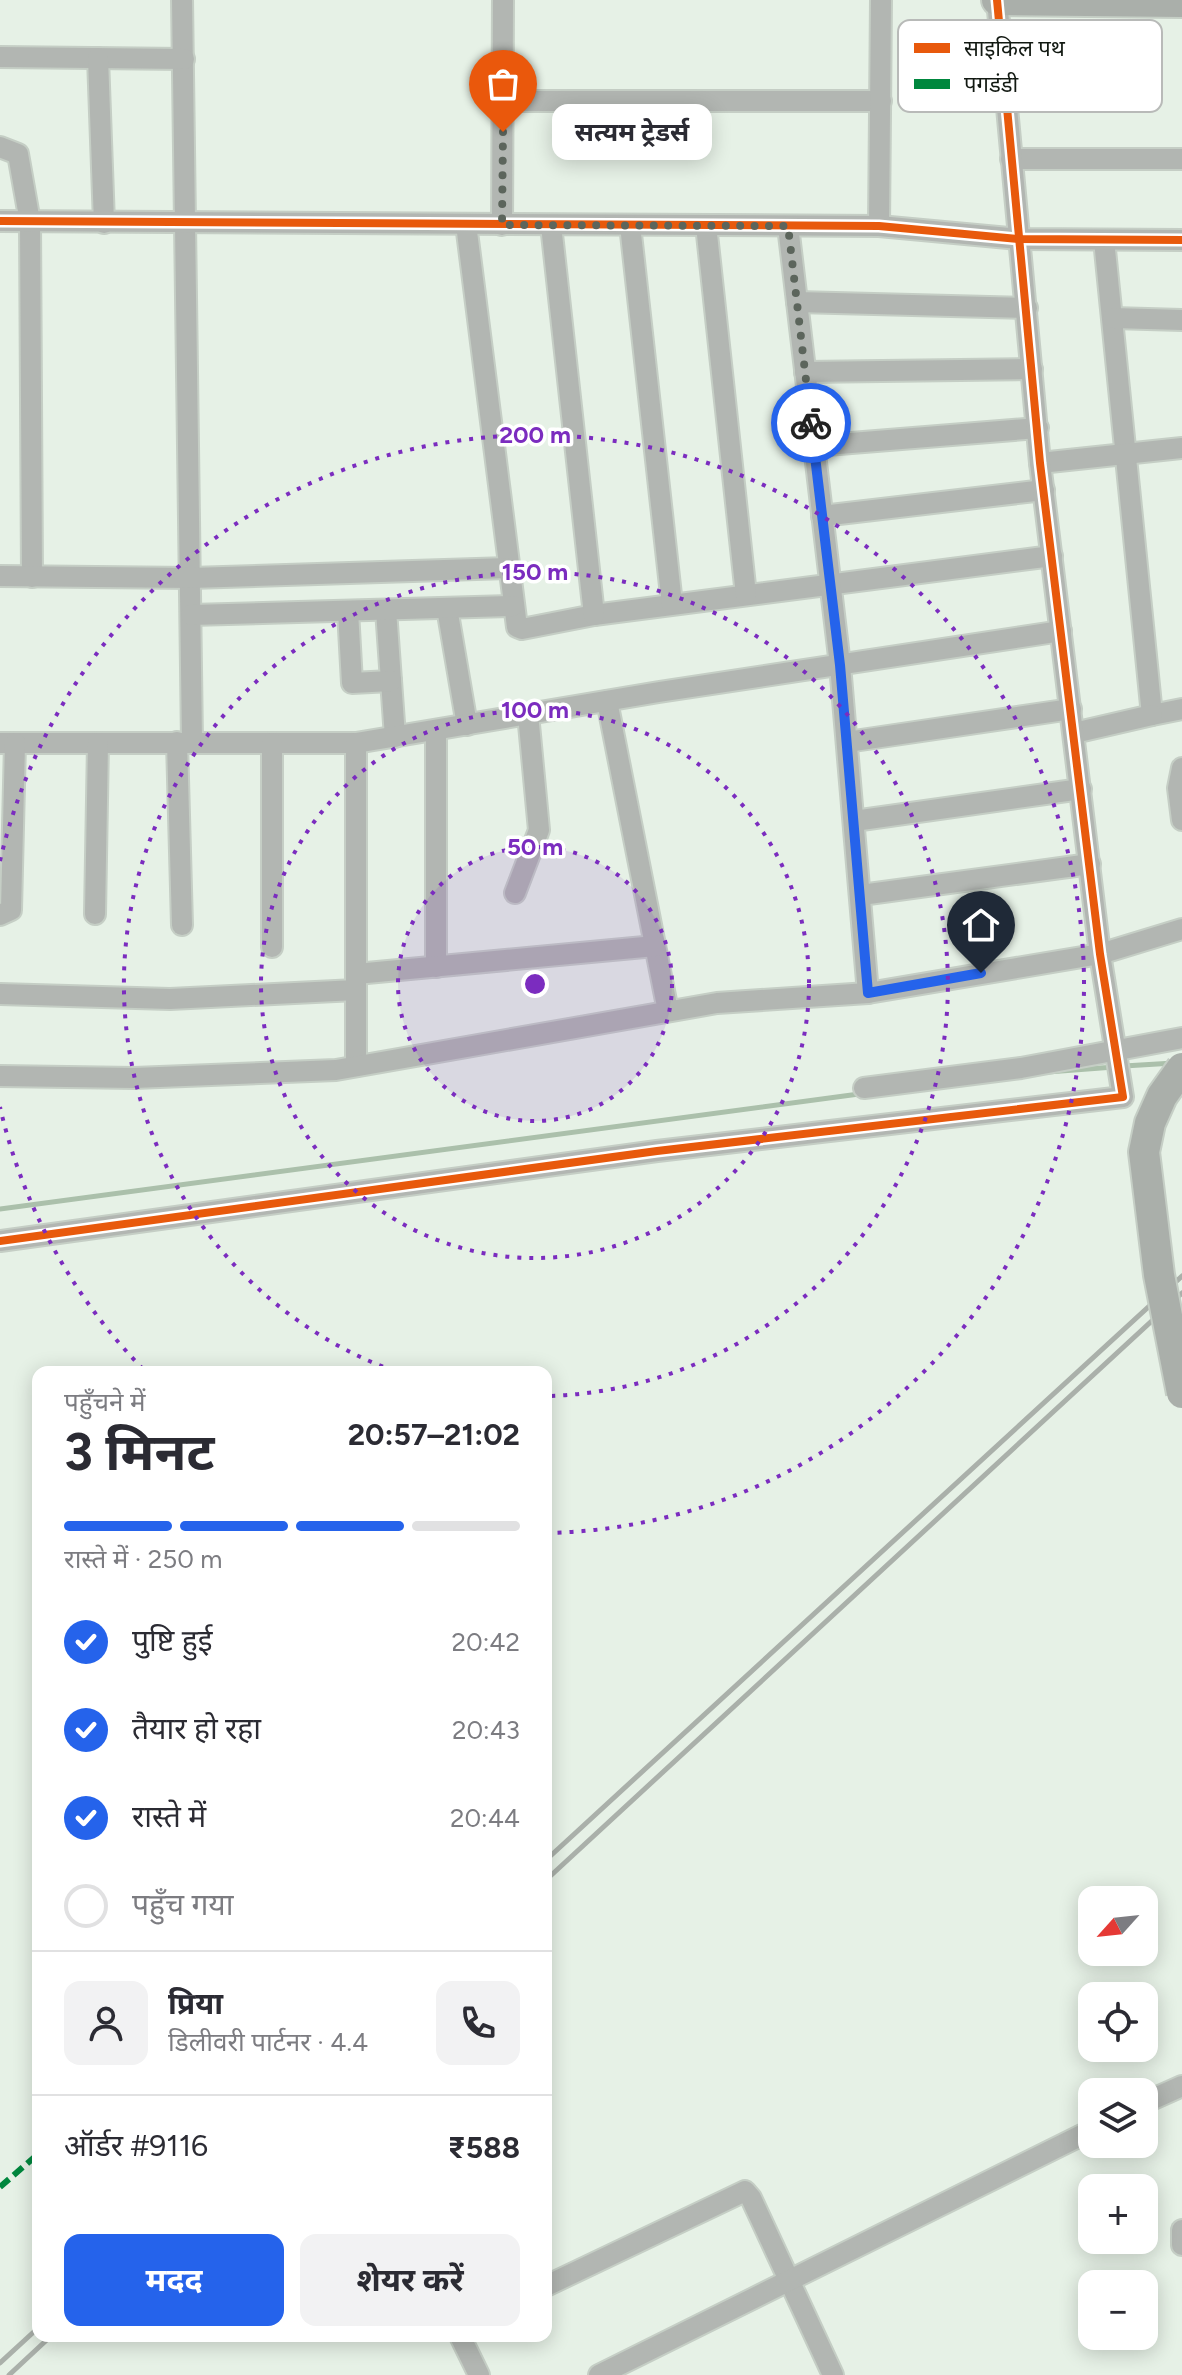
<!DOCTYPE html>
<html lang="hi">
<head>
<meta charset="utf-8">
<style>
	:root { --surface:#fff; --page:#f2f2f3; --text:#2b2b33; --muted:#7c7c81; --line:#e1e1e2; --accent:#2563eb }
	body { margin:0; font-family:Figtree,"Noto Sans Devanagari",sans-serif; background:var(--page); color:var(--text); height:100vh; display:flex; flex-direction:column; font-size:30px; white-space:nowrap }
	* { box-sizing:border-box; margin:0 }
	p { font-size:26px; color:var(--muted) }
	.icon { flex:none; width:44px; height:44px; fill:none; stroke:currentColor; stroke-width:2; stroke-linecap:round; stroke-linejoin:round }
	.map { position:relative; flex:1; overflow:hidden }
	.side { position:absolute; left:32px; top:1366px; width:520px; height:976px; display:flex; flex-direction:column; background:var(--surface); border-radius:16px; box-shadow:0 4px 20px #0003 }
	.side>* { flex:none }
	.needle { width:52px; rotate:243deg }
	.controls { position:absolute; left:1078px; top:1886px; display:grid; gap:16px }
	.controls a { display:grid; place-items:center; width:80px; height:80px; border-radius:16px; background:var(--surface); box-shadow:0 4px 20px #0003; font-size:40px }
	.pin { position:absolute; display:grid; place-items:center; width:68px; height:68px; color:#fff; margin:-82px -34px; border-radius:50% 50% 50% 0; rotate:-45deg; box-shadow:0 0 8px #0007 }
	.pin .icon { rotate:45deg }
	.courier { position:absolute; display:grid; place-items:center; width:80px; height:80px; margin:-40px; border:6px solid #2563eb; border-radius:50%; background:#fff; color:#222; box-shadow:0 2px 10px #0007 }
	.bubble { position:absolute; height:56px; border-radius:16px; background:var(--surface); box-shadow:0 4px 20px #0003; font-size:26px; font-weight:700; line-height:56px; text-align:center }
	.summary em { font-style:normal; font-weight:700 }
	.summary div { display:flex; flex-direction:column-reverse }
	.summary { display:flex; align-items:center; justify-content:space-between; height:136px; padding:0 32px }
	h1 { font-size:52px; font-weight:700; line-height:60px }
	.bar { display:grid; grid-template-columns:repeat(4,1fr); gap:12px 8px; align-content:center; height:96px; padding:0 32px }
	.bar i { height:10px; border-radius:6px; background:var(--line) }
	.bar .current { background:var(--accent) }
	.bar p { grid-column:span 4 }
	.line { display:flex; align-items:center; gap:20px; padding:0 32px; border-top:2px solid var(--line) }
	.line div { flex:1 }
	.round { display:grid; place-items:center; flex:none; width:84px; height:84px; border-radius:16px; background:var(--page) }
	ol { padding:0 32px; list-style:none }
	li { display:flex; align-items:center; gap:24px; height:88px }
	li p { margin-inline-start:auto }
	li .icon { padding:8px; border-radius:50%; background:var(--accent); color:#fff; stroke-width:4 }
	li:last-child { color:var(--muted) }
	li i { width:44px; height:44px; border:4px solid var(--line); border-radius:50% }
	.button { display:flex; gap:16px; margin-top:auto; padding:16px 32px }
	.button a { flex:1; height:92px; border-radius:16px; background:var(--accent); color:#fff; font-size:32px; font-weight:700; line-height:92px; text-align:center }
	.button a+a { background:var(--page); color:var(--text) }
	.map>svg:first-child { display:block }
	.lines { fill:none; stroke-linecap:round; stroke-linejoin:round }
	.stream { stroke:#abc0ab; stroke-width:5 }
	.minor-casing { stroke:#c5cec5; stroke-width:24 }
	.primary-casing { stroke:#c5cec5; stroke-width:34 }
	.minor { stroke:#b2b6b2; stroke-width:20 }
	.primary { stroke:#aaafaa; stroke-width:30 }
	.rail { stroke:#aab0aa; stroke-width:5 }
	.primary-bridge-casing { stroke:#c5cec5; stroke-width:34; stroke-linecap:butt }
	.primary-bridge { stroke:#aaafaa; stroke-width:30 }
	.quiet { stroke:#00873e; stroke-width:6; stroke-dasharray:12 6; stroke-linecap:butt }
	.cycleway-casing { stroke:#fff; stroke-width:13 }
	.cycleway { stroke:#e8590c; stroke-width:8 }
	.done { stroke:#5c655c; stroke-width:8; stroke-dasharray:0 14.4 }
	.route { stroke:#2563eb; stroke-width:10 }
	.ring { fill:none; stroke:#7b2cbf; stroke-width:4; stroke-dasharray:4 8 }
	.key { fill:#fff; stroke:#b8bab8; stroke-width:2 }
	.key-label { font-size:22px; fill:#121912 }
	.centre { fill:#7b2cbf; stroke:#fff; stroke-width:4 }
	.ring-label { font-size:24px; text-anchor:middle; font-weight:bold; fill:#7b2cbf; stroke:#fff; stroke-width:7; stroke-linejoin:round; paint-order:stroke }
</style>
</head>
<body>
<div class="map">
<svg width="1182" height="2375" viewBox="0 0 1182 2375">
	<rect width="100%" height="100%" fill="#e6f1e6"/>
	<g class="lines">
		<g class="stream">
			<path d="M1124,1066L1174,1063"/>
			<path d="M1048,1072L1114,1067"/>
			<path d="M0,1209L859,1094"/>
		</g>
		<g class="minor-casing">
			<g id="minor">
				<path d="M182,0L192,742"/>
				<path d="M0,57L184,59"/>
				<path d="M98,58L104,223"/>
				<path d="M503,101H881"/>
				<path d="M0,147L18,154L30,222L32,577"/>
				<path d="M1011,159H1182"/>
				<path d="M0,221L879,226L1019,239L1182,240"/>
				<path d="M466,224L517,627L522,629L594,615L1052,556"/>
				<path d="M502,225L503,0"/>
				<path d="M551,225L594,615"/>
				<path d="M630,225L672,604"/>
				<path d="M706,225L746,595"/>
				<path d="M788,226L840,665L868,993"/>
				<path d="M879,226L881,0"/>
				<path d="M1104,240L1152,715L1182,709"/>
				<path d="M797,302L1027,308"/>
				<path d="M1113,318L1182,320"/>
				<path d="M805,372L1032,369"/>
				<path d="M814,446L1038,428"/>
				<path d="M1040,463L1182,448"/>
				<path d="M822,516L1044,490"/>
				<path d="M0,576L191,578L508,568"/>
				<path d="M447,608L467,725"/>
				<path d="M386,610L395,737"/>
				<path d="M348,611L352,683L391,681"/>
				<path d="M191,615L513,606"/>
				<path d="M607,701L668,1011"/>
				<path d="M1074,733L1152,715"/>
				<path d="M177,742L182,925"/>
				<path d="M847,742L1071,709"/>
				<path d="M0,743H356L659,692L1061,631"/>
				<path d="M272,743V947"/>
				<path d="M1182,768L1178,788L1182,820"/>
				<path d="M854,821L1081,789"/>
				<path d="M515,893L539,830L528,714"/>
				<path d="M861,895L1090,864"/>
				<path d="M95,914L98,743"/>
				<path d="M0,915L11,910L15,743"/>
				<path d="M436,967V730"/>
				<path d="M356,974L655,946"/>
				<path d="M0,994L170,999L356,990"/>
				<path d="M356,1066V743"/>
				<path d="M0,1076L134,1078L336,1070L717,1003L868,993L1100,954L1182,929"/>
				<path d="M864,1088L1021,1068L1182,1038"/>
				<path d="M0,1241L657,1151L1123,1097L1100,954L1040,463L997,0"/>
				<path d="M1144,2103L1182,2086"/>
				<path d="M1182,2230V2245"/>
				<path d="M546,2286L745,2191L751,2198L833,2375"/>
				<path d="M460,2336L479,2375"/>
				<path d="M599,2375L1092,2130"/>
			</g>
		</g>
		<g class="primary-casing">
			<path id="primary" d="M997,0L1182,2"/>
		</g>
		<use href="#minor" class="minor"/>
		<use href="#primary" class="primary"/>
		<g class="rail">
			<path d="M546,1860L1182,1276"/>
			<path d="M546,1880L1182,1293"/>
			<path d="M0,2363L38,2328"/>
			<path d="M9,2375L51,2336"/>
		</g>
		<g class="primary-bridge-casing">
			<path id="primary-bridge" d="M1182,1068L1162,1096L1150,1123L1144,1152L1159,1275L1182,1393"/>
		</g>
		<use href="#primary-bridge" class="primary-bridge"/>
		<path class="quiet" d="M0,2187L38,2154"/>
		<g class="cycleway-casing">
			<g id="cycleway">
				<path d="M0,221L879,226L1019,239L1182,240"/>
				<path d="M0,1241L657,1151L1123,1097L1100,954L1040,463L997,0"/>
			</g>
		</g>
		<use href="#cycleway" class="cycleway"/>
	</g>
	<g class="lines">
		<path class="done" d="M503,132L502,225L788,226L811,423"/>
		<path class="route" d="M811,423L840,665L868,993L981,973"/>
	</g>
	<circle cx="535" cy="984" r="137" fill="#7b2cbf" fill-opacity=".12"/>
	<g class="ring">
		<circle cx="535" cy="984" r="137"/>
		<circle cx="535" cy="984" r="274"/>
		<path d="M394 1371A412 412 0 1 1 549 1396"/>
		<path d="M143 1369A549 549 0 0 1 0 1107M0 861A549 549 0 1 1 549 1533"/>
	</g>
	<rect x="898" y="20" width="264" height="92" rx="12" class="key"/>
	<rect x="914" y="43" width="36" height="10" fill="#e8590c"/>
	<rect x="914" y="79" width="36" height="10" fill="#00873e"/>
	<g class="key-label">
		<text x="964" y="56">साइकिल पथ</text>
		<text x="964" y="92">पगडंडी</text>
	</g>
	<circle cx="535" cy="984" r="12" class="centre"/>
	<g class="ring-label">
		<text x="535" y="443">200 m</text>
		<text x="535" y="580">150 m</text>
		<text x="535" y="718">100 m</text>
		<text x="535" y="855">50 m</text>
	</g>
</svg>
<div class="controls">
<a><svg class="needle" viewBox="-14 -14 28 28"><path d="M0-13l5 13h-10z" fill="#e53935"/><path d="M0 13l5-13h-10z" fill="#7c7c81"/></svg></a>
<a><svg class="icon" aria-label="locate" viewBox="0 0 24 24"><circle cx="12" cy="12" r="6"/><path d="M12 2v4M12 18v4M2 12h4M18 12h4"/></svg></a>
<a><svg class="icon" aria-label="layers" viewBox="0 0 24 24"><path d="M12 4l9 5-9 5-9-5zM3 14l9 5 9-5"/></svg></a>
<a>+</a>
<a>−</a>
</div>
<div class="pin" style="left:503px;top:132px;background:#ea580c"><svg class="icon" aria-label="bag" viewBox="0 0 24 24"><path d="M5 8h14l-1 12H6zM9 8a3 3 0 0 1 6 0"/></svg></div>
<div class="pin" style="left:981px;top:973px;background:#1f2937"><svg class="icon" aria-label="home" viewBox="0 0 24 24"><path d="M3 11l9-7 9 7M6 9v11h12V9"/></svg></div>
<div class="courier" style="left:811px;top:423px"><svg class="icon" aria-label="bike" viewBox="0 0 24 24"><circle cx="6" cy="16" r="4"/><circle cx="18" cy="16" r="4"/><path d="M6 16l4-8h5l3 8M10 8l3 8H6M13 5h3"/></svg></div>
<div class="bubble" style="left:552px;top:104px;width:160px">सत्यम ट्रेडर्स</div>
<section class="side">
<div class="summary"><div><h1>3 मिनट</h1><p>पहुँचने में</p></div><em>20:57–21:02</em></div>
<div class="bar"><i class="current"></i><i class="current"></i><i class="current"></i><i></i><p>रास्ते में · 250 m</p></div>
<ol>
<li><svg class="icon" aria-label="check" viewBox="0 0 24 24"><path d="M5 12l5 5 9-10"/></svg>पुष्टि हुई<p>20:42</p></li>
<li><svg class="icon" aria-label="check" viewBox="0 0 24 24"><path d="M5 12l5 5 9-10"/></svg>तैयार हो रहा<p>20:43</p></li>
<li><svg class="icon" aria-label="check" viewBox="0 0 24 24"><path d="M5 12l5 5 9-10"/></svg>रास्ते में<p>20:44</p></li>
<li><i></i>पहुँच गया</li>
</ol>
<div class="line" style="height:144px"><a class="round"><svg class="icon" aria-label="person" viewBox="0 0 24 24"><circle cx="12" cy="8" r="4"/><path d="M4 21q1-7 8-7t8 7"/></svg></a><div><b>प्रिया</b><p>डिलीवरी पार्टनर · 4.4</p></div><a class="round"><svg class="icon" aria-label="phone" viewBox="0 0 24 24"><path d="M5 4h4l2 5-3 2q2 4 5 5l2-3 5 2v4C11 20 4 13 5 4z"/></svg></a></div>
<div class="line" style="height:104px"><div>ऑर्डर #9116</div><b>₹588</b></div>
<div class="button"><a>मदद</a><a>शेयर करें</a></div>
</section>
</div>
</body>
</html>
